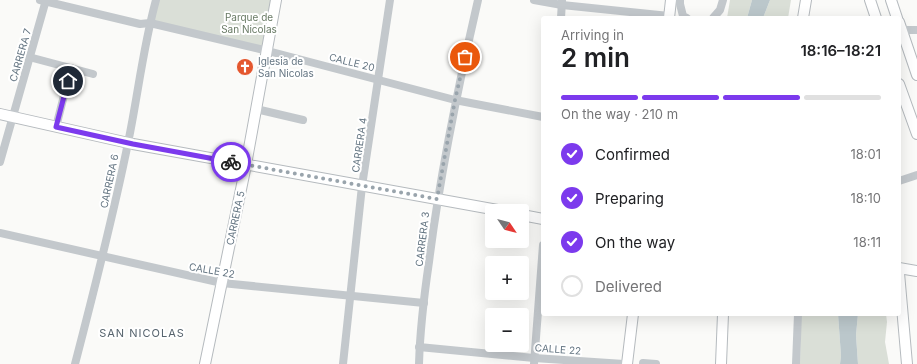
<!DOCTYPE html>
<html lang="en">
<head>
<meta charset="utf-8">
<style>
	:root { --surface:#fff; --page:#f6f6f6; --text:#202124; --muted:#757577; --line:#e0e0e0; --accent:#7c3aed }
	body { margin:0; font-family:Inter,sans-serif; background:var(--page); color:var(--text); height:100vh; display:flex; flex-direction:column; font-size:15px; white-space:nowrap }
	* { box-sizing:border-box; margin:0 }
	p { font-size:13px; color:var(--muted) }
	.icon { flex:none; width:22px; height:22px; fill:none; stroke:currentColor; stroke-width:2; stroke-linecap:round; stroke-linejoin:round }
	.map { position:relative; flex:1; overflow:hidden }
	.panel { position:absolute; left:541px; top:16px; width:360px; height:300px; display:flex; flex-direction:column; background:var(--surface); border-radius:4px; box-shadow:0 4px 16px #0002 }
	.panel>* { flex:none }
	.needle { width:26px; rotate:125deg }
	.buttons { position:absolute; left:485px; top:204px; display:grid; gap:8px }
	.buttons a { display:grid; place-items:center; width:44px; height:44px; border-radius:4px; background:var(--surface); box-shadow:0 4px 16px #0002; font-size:20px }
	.pin { position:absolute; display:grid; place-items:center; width:34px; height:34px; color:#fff; margin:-17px; border:2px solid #fff; border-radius:50%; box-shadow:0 1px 4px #0007 }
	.courier { position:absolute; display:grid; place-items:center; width:40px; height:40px; margin:-20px; border:3px solid #7c3aed; border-radius:50%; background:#fff; color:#222; box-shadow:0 1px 5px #0007 }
	.head em { font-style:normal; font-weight:600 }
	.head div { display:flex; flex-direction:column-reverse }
	.head { display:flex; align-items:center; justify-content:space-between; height:68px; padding:0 20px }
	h1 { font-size:26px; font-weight:600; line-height:30px }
	.bar { display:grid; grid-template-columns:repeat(4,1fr); gap:6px 4px; align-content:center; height:48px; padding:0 20px }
	.bar i { height:5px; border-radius:3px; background:var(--line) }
	.bar .selected { background:var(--accent) }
	.bar p { grid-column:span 4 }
	ol { padding:0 20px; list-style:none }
	li { display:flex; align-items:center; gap:12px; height:44px }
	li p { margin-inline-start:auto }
	li .icon { padding:4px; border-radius:50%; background:var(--accent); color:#fff; stroke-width:4 }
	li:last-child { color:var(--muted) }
	li i { width:22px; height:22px; border:2px solid var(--line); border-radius:50% }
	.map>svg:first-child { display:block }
	.green { fill:#dadfd7 }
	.water { fill:#bbc7cb }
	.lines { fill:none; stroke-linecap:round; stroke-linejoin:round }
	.major-casing { stroke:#b5babe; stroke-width:12 }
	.minor { stroke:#c3c8cc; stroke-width:8 }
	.major { stroke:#fff; stroke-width:10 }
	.done { stroke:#99a4ac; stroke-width:4; stroke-dasharray:0 7.2 }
	.route { stroke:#7c3aed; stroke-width:5 }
	.labels { text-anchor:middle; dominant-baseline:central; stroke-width:4; stroke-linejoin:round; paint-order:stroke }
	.park-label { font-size:10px; fill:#687a64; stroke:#fff }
	.street-label { font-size:10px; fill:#657683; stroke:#fff }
	.poi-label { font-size:10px; fill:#657683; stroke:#fff; text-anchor:start }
	.neighbourhood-label { font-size:11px; letter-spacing:1px; fill:#57646e; stroke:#fff }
</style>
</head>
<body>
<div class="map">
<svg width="917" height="364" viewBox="0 0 917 364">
	<rect width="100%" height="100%" fill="#fafaf8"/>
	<g class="green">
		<path d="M156,0H276L268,51L150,23Z"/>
		<path d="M730,0H752L747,18H727Z"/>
		<path d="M770,0H791L788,18H763Z"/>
		<path d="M801,314H838L841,356L840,364H800Z"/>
		<path d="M858,314H886L887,322L885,342L889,364H858L856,335Z"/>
	</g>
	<g class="water">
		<path d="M752,0H770L763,18H747Z"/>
		<path d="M838,314H858L856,335L858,364H840L841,356Z"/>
	</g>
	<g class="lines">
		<g class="major-casing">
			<g id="major">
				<path d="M870,0L876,18"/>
				<path d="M891,0L897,18"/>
				<path d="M669,18L671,0"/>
				<path d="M803,18L806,0"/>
				<path d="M899,22L917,75"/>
				<path d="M899,84L917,134"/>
				<path d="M0,114L133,144L503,211"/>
				<path d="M522,215L543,219"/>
				<path d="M899,268L917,271"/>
				<path d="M899,273L907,364"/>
				<path d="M205,364L245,170L276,0"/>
				<path d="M627,364L633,314"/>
				<path d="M721,364L723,314"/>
			</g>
		</g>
		<g class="minor">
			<path d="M40,0L140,24L150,23L268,51L455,100L543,117"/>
			<path d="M534,0L562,5L669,16"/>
			<path d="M680,0V4L683,16L687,18"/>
			<path d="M561,18L562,1"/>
			<path d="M713,18L720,10L723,0"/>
			<path d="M902,30H917"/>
			<path d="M29,57L93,74"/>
			<path d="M256,109L303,120"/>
			<path d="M56,127L71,68"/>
			<path d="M0,162L46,0"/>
			<path d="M899,181L917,175"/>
			<path d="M0,233L222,283L424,303"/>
			<path d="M419,347L534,358L624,364"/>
			<path d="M643,363L656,364"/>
			<path d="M75,364C94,291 113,217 128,143C138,95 143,47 156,0"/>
			<path d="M343,364L362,186L390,0"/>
			<path d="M419,364C420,330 424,296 429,262C440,173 458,87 478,0"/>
			<path d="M534,364L543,245"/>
			<path d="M796,364L798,314"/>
		</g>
		<use href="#major" class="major"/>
	</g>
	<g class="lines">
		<path class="done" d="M231,162L437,199L455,100L465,57"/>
		<path class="route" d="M68,81L56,127L133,144L231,162"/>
	</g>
	<defs>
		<g id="church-disc" transform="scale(0.9)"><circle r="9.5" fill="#e4572e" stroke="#fff"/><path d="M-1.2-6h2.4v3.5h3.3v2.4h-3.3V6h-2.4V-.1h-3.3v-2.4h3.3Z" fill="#fff"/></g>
	</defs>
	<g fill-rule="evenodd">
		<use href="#church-disc" x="245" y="67"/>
	</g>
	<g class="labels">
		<g class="park-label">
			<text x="249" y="17">Parque de<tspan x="249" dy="12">San Nicolas</tspan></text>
		</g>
		<g class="street-label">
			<text transform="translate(20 55) rotate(-74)">CARRERA 7</text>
			<text transform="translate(352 62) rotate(14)">CALLE 20</text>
			<text transform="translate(359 145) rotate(-82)">CARRERA 4</text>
			<text transform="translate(109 181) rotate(-78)">CARRERA 6</text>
			<text transform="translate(235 218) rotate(-78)">CARRERA 5</text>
			<text transform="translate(422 239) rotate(-83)">CARRERA 3</text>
			<text transform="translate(212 270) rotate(10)">CALLE 22</text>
			<text transform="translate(558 349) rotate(4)">CALLE 22</text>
		</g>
		<g class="poi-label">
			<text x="258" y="61">Iglesia de<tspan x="258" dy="12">San Nicolas</tspan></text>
		</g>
		<g class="neighbourhood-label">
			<text x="142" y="333">SAN NICOLAS</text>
		</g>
	</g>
</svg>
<div class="buttons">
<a><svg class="needle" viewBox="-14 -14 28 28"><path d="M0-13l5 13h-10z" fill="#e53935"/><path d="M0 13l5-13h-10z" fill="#757577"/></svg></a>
<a>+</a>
<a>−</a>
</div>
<div class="pin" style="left:465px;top:57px;background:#ea580c"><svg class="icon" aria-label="bag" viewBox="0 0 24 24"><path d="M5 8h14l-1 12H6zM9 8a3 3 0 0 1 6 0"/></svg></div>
<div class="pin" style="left:68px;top:81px;background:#1f2937"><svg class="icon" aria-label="home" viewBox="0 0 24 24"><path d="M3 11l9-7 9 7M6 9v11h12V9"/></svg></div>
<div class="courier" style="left:231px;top:162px"><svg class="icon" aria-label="bike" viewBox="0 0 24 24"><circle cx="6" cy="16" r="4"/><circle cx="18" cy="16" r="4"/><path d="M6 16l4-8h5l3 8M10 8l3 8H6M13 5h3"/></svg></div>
<section class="panel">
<div class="head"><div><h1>2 min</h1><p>Arriving in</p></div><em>18:16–18:21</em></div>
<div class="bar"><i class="selected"></i><i class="selected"></i><i class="selected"></i><i></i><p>On the way · 210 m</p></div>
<ol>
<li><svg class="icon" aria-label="check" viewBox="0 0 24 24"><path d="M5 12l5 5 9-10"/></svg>Confirmed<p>18:01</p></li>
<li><svg class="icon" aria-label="check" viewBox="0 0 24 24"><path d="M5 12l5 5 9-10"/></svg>Preparing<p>18:10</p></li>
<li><svg class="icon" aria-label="check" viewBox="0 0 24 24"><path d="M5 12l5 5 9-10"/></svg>On the way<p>18:11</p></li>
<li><i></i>Delivered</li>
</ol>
</section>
</div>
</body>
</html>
